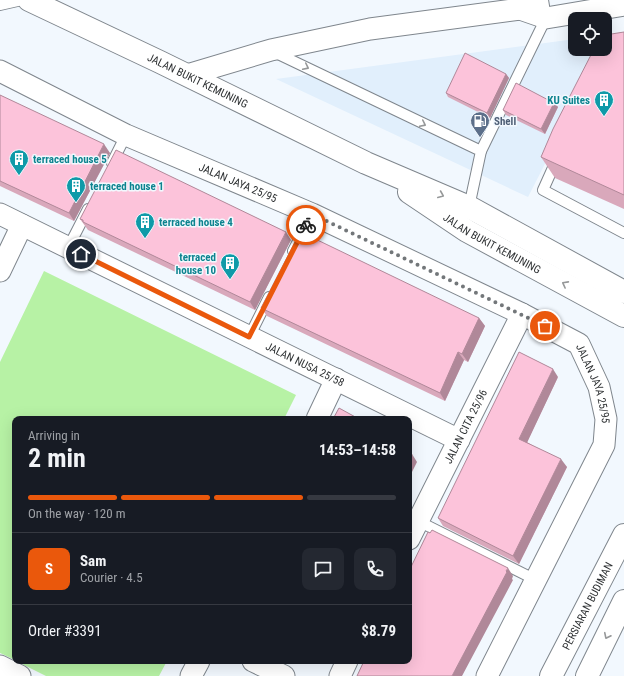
<!DOCTYPE html>
<html lang="en">
<head>
<meta charset="utf-8">
<style>
	:root { --surface:#171b24; --page:#242831; --text:#f1f3f6; --muted:#9ea1a6; --line:#363941; --accent:#ea580c }
	body { margin:0; font-family:"Roboto Condensed",sans-serif; background:var(--page); color:var(--text); height:100vh; display:flex; flex-direction:column; font-size:15px; white-space:nowrap }
	* { box-sizing:border-box; margin:0 }
	p { font-size:13px; color:var(--muted) }
	.icon { flex:none; width:22px; height:22px; fill:none; stroke:currentColor; stroke-width:2; stroke-linecap:round; stroke-linejoin:round }
	.map { position:relative; flex:1; overflow:hidden }
	.details { position:absolute; left:12px; top:416px; width:400px; height:248px; display:flex; flex-direction:column; background:var(--surface); border-radius:8px; box-shadow:0 4px 16px #0002 }
	.details>* { flex:none }
	.controls { position:absolute; left:568px; top:12px; display:grid; gap:8px }
	.controls a { display:grid; place-items:center; width:44px; height:44px; border-radius:8px; background:var(--surface); box-shadow:0 4px 16px #0002; font-size:20px }
	.pin { position:absolute; display:grid; place-items:center; width:34px; height:34px; color:#fff; margin:-17px; border:2px solid #fff; border-radius:50%; box-shadow:0 1px 4px #0007 }
	.courier { position:absolute; display:grid; place-items:center; width:40px; height:40px; margin:-20px; border:3px solid #ea580c; border-radius:50%; background:#fff; color:#222; box-shadow:0 1px 5px #0007 }
	.headline em { font-style:normal; font-weight:700 }
	.headline div { display:flex; flex-direction:column-reverse }
	.headline { display:flex; align-items:center; justify-content:space-between; height:68px; padding:0 16px }
	h1 { font-size:26px; font-weight:700; line-height:30px }
	.bar { display:grid; grid-template-columns:repeat(4,1fr); gap:6px 4px; align-content:center; height:48px; padding:0 16px }
	.bar i { height:5px; border-radius:3px; background:var(--line) }
	.bar .on { background:var(--accent) }
	.bar p { grid-column:span 4 }
	.line { display:flex; align-items:center; gap:10px; padding:0 16px; border-top:1px solid var(--line) }
	.line div { flex:1 }
	.round { display:grid; place-items:center; flex:none; width:42px; height:42px; border-radius:8px; background:var(--page) }
	.map>svg:first-child { display:block }
	.built { fill:#e1effc }
	.green { fill:#b7f2a5 }
	.lines { fill:none; stroke-linecap:round; stroke-linejoin:round }
	.lane-casing { stroke:#7f868d; stroke-width:12 }
	.street-casing { stroke:#7f868d; stroke-width:23 }
	.secondary-casing { stroke:#7f868d; stroke-width:24 }
	.lane { stroke:#fff; stroke-width:10 }
	.street { stroke:#fff; stroke-width:21 }
	.secondary { stroke:#fff; stroke-width:22 }
	.wall { fill:#d9a8bb }
	.shaded-wall { fill:#b08899 }
	.building { fill:#fcc3da; stroke:#b08899 }
	.oneway { stroke:#969899 }
	.done { stroke:#73777a; stroke-width:4; stroke-dasharray:0 7.2 }
	.route { stroke:#ea580c; stroke-width:5 }
	.labels { text-anchor:middle; dominant-baseline:central; stroke-width:3; stroke-linejoin:round; paint-order:stroke }
	.street-label { font-size:11px; fill:#2e3133; stroke:#f2f8fe }
	.culture-label { font-size:11px; font-weight:bold; fill:#0d838f; stroke:#f2f8fe; text-anchor:start }
	.service-label { font-size:11px; font-weight:bold; fill:#4e5e75; stroke:#f2f8fe; text-anchor:start }
</style>
</head>
<body>
<div class="map">
<svg width="624" height="676" viewBox="0 0 624 676">
	<rect width="100%" height="100%" fill="#f2f8fe"/>
	<path class="built" d="M575,39V49H604L528,197L276,79Z"/>
	<g class="green">
		<path d="M44,271L296,395L284,419H15V660L0,653V362Z"/>
		<path d="M16,661H167L159,676H46Z"/>
	</g>
	<g class="lines">
		<g class="lane-casing">
			<g id="lane">
				<path d="M0,5L22,0"/>
				<path d="M274,52L481,151L469,207"/>
				<path d="M481,151L546,18L543,0"/>
				<path d="M556,161L543,190L624,233"/>
				<path d="M112,163L126,135"/>
				<path d="M68,248L88,209"/>
				<path d="M293,251L312,214"/>
				<path d="M249,337L269,297"/>
				<path d="M418,521L536,580"/>
			</g>
		</g>
		<g class="street-casing">
			<g id="street">
				<path d="M520,9L546,18L624,5"/>
				<path id="s1" d="M0,71L126,135L312,214L522,314L579,344L599,387L606,419L604,445L487,676"/>
				<path d="M187,75L271,50L370,29L520,9L534,0"/>
				<path id="s2" d="M0,214L459,440"/>
				<path d="M0,271L22,225"/>
				<path d="M317,419L336,379"/>
				<path id="s3" d="M409,539L522,314"/>
				<path d="M253,661L284,676"/>
				<path d="M0,666L20,676"/>
				<path d="M191,676L199,661"/>
				<path d="M340,676L347,661"/>
			</g>
		</g>
		<g class="secondary-casing">
			<g id="secondary">
				<path id="s4" d="M29,0L160,62L366,163L469,207L624,292"/>
				<path id="s5" d="M409,192L467,231L624,316"/>
				<path id="s6" d="M551,676L624,535"/>
				<path d="M587,676L624,601"/>
			</g>
		</g>
		<use href="#lane" class="lane"/>
		<use href="#street" class="street"/>
		<use href="#secondary" class="secondary"/>
	</g>
	<g class="wall">
		<path d="M624,32V209L555,178L541,157Z"/>
		<path d="M506,74L509,78L490,118L448,97L446,93Z"/>
		<path d="M0,95L110,153L74,221L0,186Z"/>
		<path d="M554,103L558,107L545,134L506,115L503,110Z"/>
		<path d="M80,219L291,240L255,310L88,230Z"/>
		<path d="M261,308L479,318L485,326L468,362L464,360L445,401L267,316Z"/>
		<path d="M558,377L527,442L567,467L519,564L443,526L438,518Z"/>
	</g>
	<g class="shaded-wall">
		<path d="M506,74L509,78L490,118L487,113Z"/>
		<path d="M554,103L558,107L545,134L541,129Z"/>
		<path d="M104,144L110,153L74,221L69,213Z"/>
		<path d="M286,232L291,240L255,310L250,302Z"/>
		<path d="M479,318L485,326L468,362L462,354Z"/>
		<path d="M458,352L464,360L445,401L440,393Z"/>
		<path d="M553,369L558,377L525,447L519,439Z"/>
		<path d="M412,454L417,462L409,478V459Z"/>
		<path d="M561,459L567,467L519,564L513,556Z"/>
		<path d="M508,568L513,576L512,579L513,580L462,676H452Z"/>
	</g>
	<g class="building">
		<path d="M624,32V195L541,157L553,129L594,49H605V35Z"/>
		<path d="M465,53L506,74L487,113L446,93Z"/>
		<path d="M516,83L554,103L541,129L503,110Z"/>
		<path d="M0,95L104,144L69,213L0,181Z"/>
		<path d="M116,150L286,232L250,302L83,222V220L80,219Z"/>
		<path d="M305,234L479,318L462,354L458,352L440,393L261,308L297,238L302,240Z"/>
		<path d="M519,352L553,369L519,439L561,459L513,556L438,518Z"/>
		<path d="M339,408L359,419H333Z"/>
		<path d="M409,453L412,454L409,459Z"/>
		<path d="M432,530L508,568L506,571L507,572L452,676H357L364,661H409V571L428,532L430,533Z"/>
	</g>
	<defs><path id="oneway-chevron" d="M-2-3.5L2.5 0L-2 3.5" fill="none" stroke-width="1.6" stroke-linecap="round" stroke-linejoin="round"/></defs>
	<g class="oneway">
		<use href="#oneway-chevron" transform="translate(306 67) rotate(26)"/>
		<use href="#oneway-chevron" transform="translate(423 124) rotate(26)"/>
		<use href="#oneway-chevron" transform="translate(441 195) rotate(23)"/>
		<use href="#oneway-chevron" transform="translate(565 284) rotate(-152)"/>
		<use href="#oneway-chevron" transform="translate(607 636) rotate(116)"/>
	</g>
	<g class="lines">
		<path class="done" d="M306,225L312,214L545,326"/>
		<path class="route" d="M81,254L249,337L306,225"/>
	</g>
	<defs>
		<g id="building-pin" transform="scale(1)"><path d="M0 17L-7.5 6A9.5 9.5 0 1 1 7.5 6Z" fill="#0f9aa8" stroke="#f2f8fe"/><path d="M-4-6H4V6H1V3H-1V6H-4ZM-2.5-4.3h1.7v1.8h-1.7ZM.8-4.3h1.7v1.8H.8ZM-2.5-1h1.7V.8h-1.7ZM.8-1h1.7V.8H.8Z" fill="#fff"/></g>
		<g id="fuel-pin" transform="scale(1)"><path d="M0 17L-7.5 6A9.5 9.5 0 1 1 7.5 6Z" fill="#5c6f8a" stroke="#f2f8fe"/><path d="M-5.5-6h7V0h2V4h1.3V-2.5L3-4.5l.8-.8L6-3V5H2.5V1h-1V6h-7ZM-4.2-4.7v3.2H.2V-4.7Z" fill="#fff"/></g>
	</defs>
	<g fill-rule="evenodd">
		<use href="#building-pin" x="604" y="100"/>
		<use href="#fuel-pin" x="480" y="121"/>
		<use href="#building-pin" x="19" y="159"/>
		<use href="#building-pin" x="76" y="186"/>
		<use href="#building-pin" x="145" y="222"/>
		<use href="#building-pin" x="230" y="263"/>
	</g>
	<g class="labels">
		<g class="street-label">
			<text stroke="none"><textPath href="#s4" startOffset="187">JALAN BUKIT KEMUNING</textPath></text>
			<text stroke="none"><textPath href="#s1" startOffset="263">JALAN JAYA 25/95</textPath></text>
			<text stroke="none"><textPath href="#s5" startOffset="98">JALAN BUKIT KEMUNING</textPath></text>
			<text stroke="none"><textPath href="#s2" startOffset="340">JALAN NUSA 25/58</textPath></text>
			<text stroke="none"><textPath href="#s1" startOffset="683">JALAN JAYA 25/95</textPath></text>
			<text stroke="none"><textPath href="#s3" startOffset="126">JALAN CITA 25/96</textPath></text>
			<text stroke="none"><textPath href="#s6" startOffset="79">PERSIARAN BUDIMAN</textPath></text>
		</g>
		<g class="culture-label">
			<text x="590" y="100" text-anchor="end">KU Suites</text>
			<text x="33" y="159">terraced house 5</text>
			<text x="90" y="186">terraced house 1</text>
			<text x="159" y="222">terraced house 4</text>
			<text x="216" y="257" text-anchor="end">terraced<tspan x="216" dy="13">house 10</tspan></text>
		</g>
		<g class="service-label">
			<text x="494" y="121">Shell</text>
		</g>
	</g>
</svg>
<div class="controls">
<a><svg class="icon" aria-label="locate" viewBox="0 0 24 24"><circle cx="12" cy="12" r="6"/><path d="M12 2v4M12 18v4M2 12h4M18 12h4"/></svg></a>
</div>
<div class="pin" style="left:545px;top:326px;background:#ea580c"><svg class="icon" aria-label="bag" viewBox="0 0 24 24"><path d="M5 8h14l-1 12H6zM9 8a3 3 0 0 1 6 0"/></svg></div>
<div class="pin" style="left:81px;top:254px;background:#1f2937"><svg class="icon" aria-label="home" viewBox="0 0 24 24"><path d="M3 11l9-7 9 7M6 9v11h12V9"/></svg></div>
<div class="courier" style="left:306px;top:225px"><svg class="icon" aria-label="bike" viewBox="0 0 24 24"><circle cx="6" cy="16" r="4"/><circle cx="18" cy="16" r="4"/><path d="M6 16l4-8h5l3 8M10 8l3 8H6M13 5h3"/></svg></div>
<section class="details">
<div class="headline"><div><h1>2 min</h1><p>Arriving in</p></div><em>14:53–14:58</em></div>
<div class="bar"><i class="on"></i><i class="on"></i><i class="on"></i><i></i><p>On the way · 120 m</p></div>
<div class="line" style="height:72px"><b class="round" style="background:var(--accent);color:#fff">S</b><div><b>Sam</b><p>Courier · 4.5</p></div><a class="round"><svg class="icon" aria-label="chat" viewBox="0 0 24 24"><path d="M4 5h16v11H9l-5 4z"/></svg></a><a class="round"><svg class="icon" aria-label="phone" viewBox="0 0 24 24"><path d="M5 4h4l2 5-3 2q2 4 5 5l2-3 5 2v4C11 20 4 13 5 4z"/></svg></a></div>
<div class="line" style="height:52px"><div>Order #3391</div><b>$8.79</b></div>
</section>
</div>
</body>
</html>
